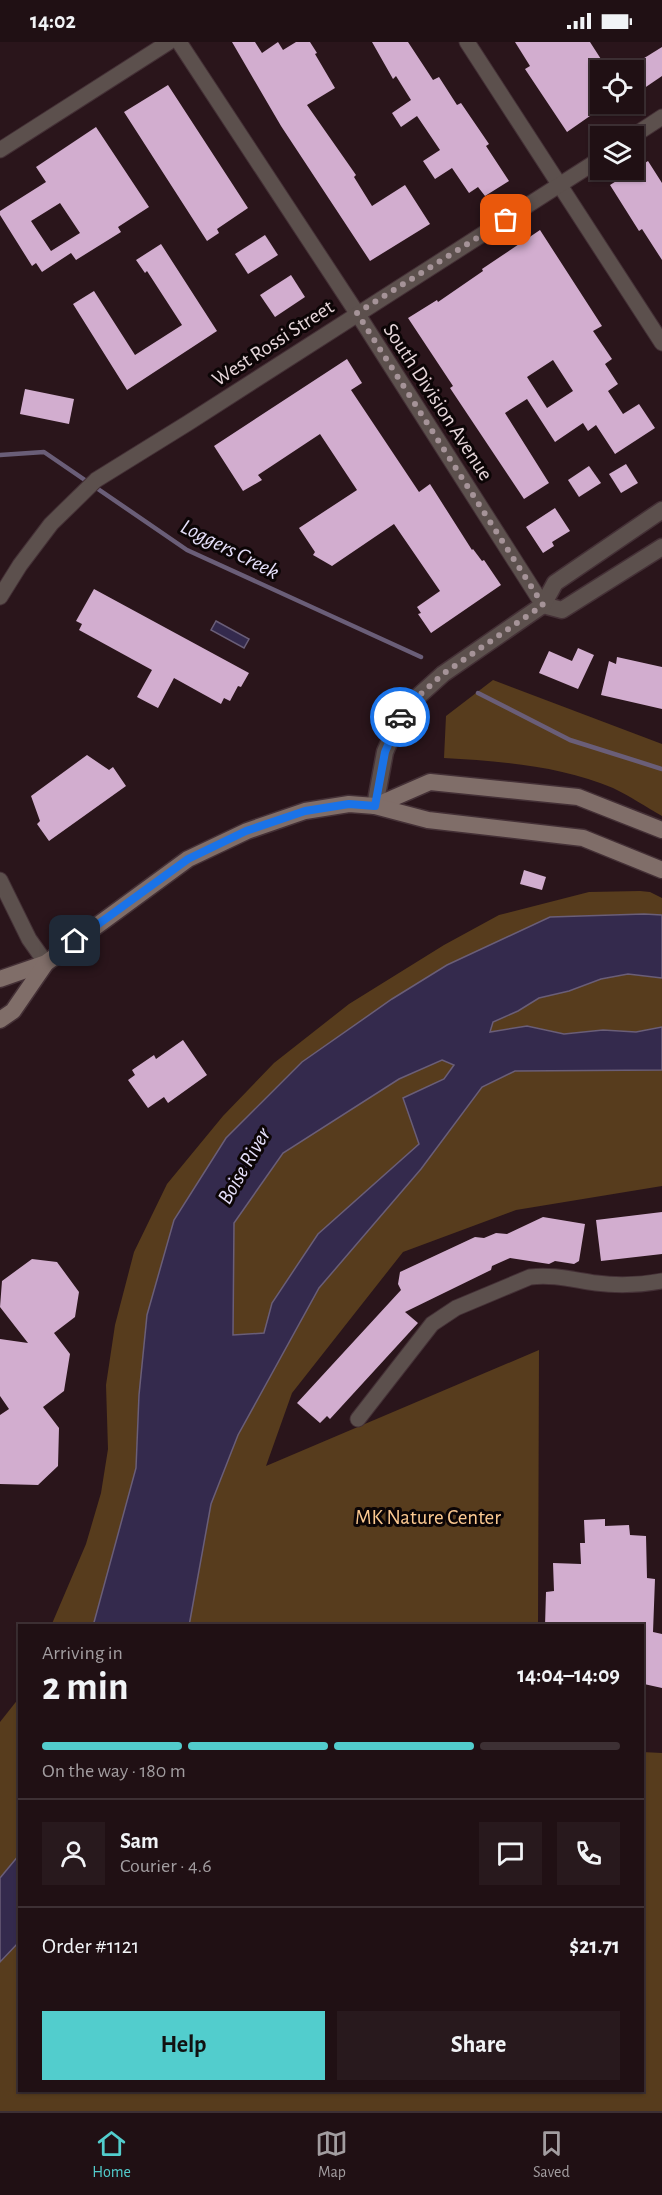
<!DOCTYPE html>
<html lang="en">
<head>
<meta charset="utf-8">
<style>
	:root { --surface:#201014; --page:#28191d; --text:#f1f3f6; --muted:#a29da0; --line:#3d3034; --accent:#52cdcd }
	body { margin:0; font-family:"Alegreya Sans",sans-serif; background:var(--page); color:var(--text); height:100vh; display:flex; flex-direction:column; font-size:22px; white-space:nowrap }
	* { box-sizing:border-box; margin:0 }
	p { font-size:20px; color:var(--muted) }
	.icon { flex:none; width:33px; height:33px; fill:none; stroke:currentColor; stroke-width:2; stroke-linecap:round; stroke-linejoin:round }
	.map { position:relative; flex:1; overflow:hidden }
	.drawer { position:absolute; left:18px; top:1582px; width:626px; height:468px; display:flex; flex-direction:column; background:var(--surface); border-radius:0px; box-shadow:0 2px 4px #0004,0 0 0 2px var(--line) }
	.drawer>* { flex:none }
	.tools { position:absolute; left:590px; top:18px; display:grid; gap:12px }
	.tools a { display:grid; place-items:center; width:54px; height:54px; border-radius:0px; background:var(--surface); box-shadow:0 2px 4px #0004,0 0 0 2px var(--line); font-size:30px }
	.pin { position:absolute; display:grid; place-items:center; width:51px; height:51px; color:#fff; margin:-26px; border-radius:12px; box-shadow:0 3px 9px #0006 }
	.courier { position:absolute; display:grid; place-items:center; width:60px; height:60px; margin:-30px; border:4px solid #1a73e8; border-radius:50%; background:#fff; color:#222; box-shadow:0 2px 8px #0007 }
	.summary em { font-style:normal; font-weight:600 }
	.summary div { display:flex; flex-direction:column-reverse }
	.summary { display:flex; align-items:center; justify-content:space-between; height:102px; padding:0 24px }
	h1 { font-size:39px; font-weight:600; line-height:45px }
	.bar { display:grid; grid-template-columns:repeat(4,1fr); gap:9px 6px; align-content:center; height:72px; padding:0 24px }
	.bar i { height:8px; border-radius:4px; background:var(--line) }
	.bar .active { background:var(--accent) }
	.bar p { grid-column:span 4 }
	.line { display:flex; align-items:center; gap:15px; padding:0 24px; border-top:2px solid var(--line) }
	.line div { flex:1 }
	.round { display:grid; place-items:center; flex:none; width:63px; height:63px; border-radius:0px; background:var(--page) }
	.button { display:flex; gap:12px; margin-top:auto; padding:12px 24px }
	.button a { flex:1; height:69px; border-radius:0px; background:var(--accent); color:#111; font-size:24px; font-weight:600; line-height:69px; text-align:center }
	.button a+a { background:var(--page); color:var(--text) }
	.status { display:flex; justify-content:space-between; align-items:center; height:42px; padding:0 30px; background:var(--surface); direction:ltr }
	.status svg { height:16px; fill:currentColor }
	.tab-bar { display:flex; justify-content:space-around; align-items:center; height:84px; border-top:2px solid var(--line); background:var(--surface); font-size:16px; color:var(--muted) }
	.tab-bar a { display:grid; justify-items:center; gap:3px }
	.tab-bar .active { color:var(--accent) }
	.map>svg:first-child { display:block }
	.green { fill:#573c1d }
	.water { fill:#342a4d; stroke:#6a5e78; stroke-width:1.5; fill-rule:evenodd }
	.lines { fill:none; stroke-linecap:round; stroke-linejoin:round }
	.stream { stroke:#6a5e78; stroke-width:4.5 }
	.building { fill:#d2adcf; fill-rule:evenodd }
	.minor-casing { stroke:#443036; stroke-width:17 }
	.tertiary-casing { stroke:#443036; stroke-width:19 }
	.secondary-casing { stroke:#443036; stroke-width:19 }
	.minor { stroke:#5c504d; stroke-width:15 }
	.tertiary { stroke:#5c504d; stroke-width:16 }
	.secondary { stroke:#806e69; stroke-width:16 }
	.done { stroke:#a59398; stroke-width:6; stroke-dasharray:0 10.8 }
	.route { stroke:#1a73e8; stroke-width:8 }
	.labels { text-anchor:middle; dominant-baseline:central; stroke-width:6; stroke-linejoin:round; paint-order:stroke }
	.street-label { font-size:21px; fill:#e7d7db; stroke:#0c0506 }
	.park-label { font-size:21px; fill:#fcc991; stroke:#0c0506 }
	.water-label { font-size:22px; font-style:italic; fill:#e6e0fb; stroke:#0c0506 }
</style>
</head>
<body>
<div class="status"><b>14:02</b><svg viewBox="0 0 49 12"><path d="M0 12V9h3v3zM5 12V6h3v6zM10 12V3h3v9zM15 12V0h3v12zM26 1h20v11H26zM47 4h2v5h-2z"/></svg></div>
<div class="map">
<svg width="662" height="2069" viewBox="0 0 662 2069">
	<rect width="100%" height="100%" fill="#2a151b"/>
	<g class="green">
		<path d="M493,638L662,702V774C646,765 630,754 613,746C562,724 499,719 444,716L446,674Z"/>
		<path d="M640,849L650,850L662,856V873L644,872L302,1020L139,1353L136,1426L93,1584H51L86,1502L101,1451L108,1407L106,1343L115,1283L134,1210L167,1142L223,1074L274,1021L349,962L444,903L499,873L589,850Z"/>
		<path d="M628,932L662,936V985L636,990L603,988L564,992L527,984L489,990L493,980L518,969L539,956L569,949L601,937Z"/>
		<path d="M442,1018L455,1023L445,1037L403,1056L419,1102L318,1192L272,1261L264,1291L233,1294L234,1181L283,1111L399,1037Z"/>
		<path d="M662,1028V1144L516,1168L403,1210L292,1351L266,1424L539,1308L538,1584H189L211,1462L238,1393L319,1246L421,1127L482,1045L515,1029Z"/>
		<path d="M19,1656V1813L0,1836V1680Z"/>
		<path d="M642,1710L662,1711V2069H0V1920L19,1900L20,2049H642Z"/>
	</g>
	<g class="water">
		<path d="M216,579L249,597L244,606L211,588Z"/>
		<path d="M644,872L662,873V936L628,932L601,937L569,949L539,956L518,969L493,980L490,990L527,984L564,992L603,988L636,990L662,985V1028L515,1029L482,1045L421,1127L319,1246L238,1393L211,1462L189,1584H93L136,1426L139,1353L147,1273L174,1178L226,1096L302,1020L392,957L447,923L550,875ZM442,1018L454,1023L444,1037L403,1056L419,1102L318,1192L272,1261L264,1291L233,1293L234,1181L283,1111L399,1037Z"/>
		<path d="M19,1813V1900L0,1920V1836Z"/>
	</g>
	<g class="lines">
		<g class="stream">
			<path d="M0,413L44,410L187,508L421,615"/>
			<path d="M478,651L570,698L662,727"/>
		</g>
	</g>
	<g class="building">
		<path d="M232,0H255L262,11L278,0L283,8L296,0H310L317,11L315,12L335,46L307,63L356,133L354,135L372,164L405,143L430,182L370,219L281,84Z"/>
		<path d="M372,0H408L433,38L439,35L457,63L461,61L489,102L486,104L509,139L485,154L478,145L469,151L452,126L435,137L423,119L440,108L417,74L401,85L392,71L411,58L396,34L393,37Z"/>
		<path d="M515,0H590L608,28H600V67L567,90L525,27L530,24Z"/>
		<path d="M662,5V34L640,49L633,38V23Z"/>
		<path d="M168,43L248,166L217,187L219,191L207,199L124,70Z"/>
		<path d="M96,85L149,165L118,185L121,190L76,218L71,211L42,230L36,221L32,224L0,173V169L46,140L36,125ZM60,161L80,191L51,209L31,179Z"/>
		<path d="M648,119L662,141V218L642,187L639,189L610,143Z"/>
		<path d="M540,188L602,284L593,289L612,317L605,322L618,342L608,349L623,372L639,362L655,386L615,412L596,383L588,389L583,381L555,400L527,357L505,371L549,441L524,457L450,346L453,344L408,276L437,258L438,260L483,229L482,227ZM553,318L573,349L547,366L527,335Z"/>
		<path d="M265,193L278,213L248,232L235,212Z"/>
		<path d="M161,202L217,289L127,348L73,262L94,249L135,313L182,283L147,229L145,231L136,218Z"/>
		<path d="M291,233L305,255L275,275L260,253Z"/>
		<path d="M347,317L362,341L351,348L419,450L430,442L472,508L473,507L482,519L484,518L501,543L431,591L418,572L421,571L417,565L440,549L394,482L332,524L313,513L315,510L299,486L357,448L320,392L258,433L262,438L243,449L214,404Z"/>
		<path d="M25,347L74,357L69,382L20,372Z"/>
		<path d="M626,422L638,441L621,451L609,432Z"/>
		<path d="M589,424L601,441L579,455L568,438Z"/>
		<path d="M555,466L570,489L552,500L554,504L543,511L526,485Z"/>
		<path d="M94,547L249,631L241,645L238,644L230,659L224,656L221,662L174,636L158,666L137,655L152,628L79,588L82,582L76,579Z"/>
		<path d="M578,606L594,613L578,647L539,631L549,609L572,619Z"/>
		<path d="M617,615L662,625V667L601,653L609,619L616,622Z"/>
		<path d="M87,713L109,728L113,725L126,744L49,799L37,782L40,779L31,754Z"/>
		<path d="M524,828L546,835L542,848L520,842Z"/>
		<path d="M183,998L207,1033L168,1061L164,1055L148,1066L128,1038L135,1033L132,1028L154,1013L156,1017Z"/>
		<path d="M662,1170V1212L601,1219L596,1178Z"/>
		<path d="M543,1175L585,1182L579,1219L574,1222L555,1219L549,1222L510,1216L492,1224L491,1228L405,1270L418,1281L330,1377L327,1374L320,1381L297,1361L401,1248L398,1242L400,1230L475,1195L484,1196L496,1191L507,1192Z"/>
		<path d="M32,1217L57,1220L79,1250L75,1275L54,1291L70,1312L64,1349L43,1365L59,1386L58,1424L38,1443L0,1442V1373L9,1367L0,1354V1297L28,1301L0,1265L2,1239Z"/>
		<path d="M605,1477V1484L629,1483L630,1493L646,1494L647,1536L655,1537L653,1590L662,1592V1646L644,1642V1635H642V1584H545L546,1550L554,1549L553,1521L581,1522L580,1501H585L584,1478Z"/>
	</g>
	<g class="lines">
		<g class="minor-casing">
			<g id="minor">
				<path d="M179,0L357,271L543,563"/>
				<path d="M467,0L662,301"/>
				<path d="M633,94L662,75"/>
				<path d="M0,108L169,0"/>
				<path d="M0,555L20,523L51,482L96,438L188,381L600,117"/>
				<path d="M0,838L29,897L46,921"/>
				<path d="M358,1377L432,1282L456,1266L530,1235C553,1232 574,1238 596,1241C619,1244 640,1243 662,1239"/>
			</g>
		</g>
		<g class="tertiary-casing">
			<g id="tertiary">
				<path d="M543,563L562,568L662,505"/>
				<path d="M375,764L385,710L403,668L443,632L543,563L555,541L662,468"/>
			</g>
		</g>
		<g class="secondary-casing">
			<g id="secondary">
				<path d="M375,764L430,740L578,755L662,788"/>
				<path d="M0,937L46,921L188,817L247,789L305,769L349,762L375,764L428,778L583,796L662,828"/>
				<path d="M0,978L13,969L46,921"/>
			</g>
		</g>
		<use href="#minor" class="minor"/>
		<use href="#tertiary" class="tertiary"/>
		<use href="#secondary" class="secondary"/>
	</g>
	<g class="lines">
		<path class="done" d="M400,675L403,668L443,632L543,563L357,271L506,178"/>
		<path class="route" d="M75,899L188,817L246,789L305,769L349,762L375,764L385,710L400,675"/>
	</g>
	<g class="labels">
		<g class="street-label">
			<text transform="translate(273 301) rotate(-33)">West Rossi Street</text>
			<text transform="translate(438 360) rotate(57)">South Division Avenue</text>
		</g>
		<g class="park-label">
			<text x="428" y="1475">MK Nature Center</text>
		</g>
		<g class="water-label">
			<text transform="translate(230 507) rotate(27)">Loggers Creek</text>
			<text transform="translate(244 1124) rotate(-60)">Boise River</text>
		</g>
	</g>
</svg>
<div class="tools">
<a><svg class="icon" aria-label="locate" viewBox="0 0 24 24"><circle cx="12" cy="12" r="6"/><path d="M12 2v4M12 18v4M2 12h4M18 12h4"/></svg></a>
<a><svg class="icon" aria-label="layers" viewBox="0 0 24 24"><path d="M12 4l9 5-9 5-9-5zM3 14l9 5 9-5"/></svg></a>
</div>
<div class="pin" style="left:506px;top:178px;background:#ea580c"><svg class="icon" aria-label="bag" viewBox="0 0 24 24"><path d="M5 8h14l-1 12H6zM9 8a3 3 0 0 1 6 0"/></svg></div>
<div class="pin" style="left:75px;top:899px;background:#1f2937"><svg class="icon" aria-label="home" viewBox="0 0 24 24"><path d="M3 11l9-7 9 7M6 9v11h12V9"/></svg></div>
<div class="courier" style="left:400px;top:675px"><svg class="icon" aria-label="car" viewBox="0 0 24 24"><path d="M5 17H2v-5l4-1 3-4h7l3 4 3 1v5h-3M9 17h6M6 11h13"/><circle cx="7" cy="17" r="2"/><circle cx="17" cy="17" r="2"/></svg></div>
<section class="drawer">
<div class="summary"><div><h1>2 min</h1><p>Arriving in</p></div><em>14:04–14:09</em></div>
<div class="bar"><i class="active"></i><i class="active"></i><i class="active"></i><i></i><p>On the way · 180 m</p></div>
<div class="line" style="height:108px"><a class="round"><svg class="icon" aria-label="person" viewBox="0 0 24 24"><circle cx="12" cy="8" r="4"/><path d="M4 21q1-7 8-7t8 7"/></svg></a><div><b>Sam</b><p>Courier · 4.6</p></div><a class="round"><svg class="icon" aria-label="chat" viewBox="0 0 24 24"><path d="M4 5h16v11H9l-5 4z"/></svg></a><a class="round"><svg class="icon" aria-label="phone" viewBox="0 0 24 24"><path d="M5 4h4l2 5-3 2q2 4 5 5l2-3 5 2v4C11 20 4 13 5 4z"/></svg></a></div>
<div class="line" style="height:78px"><div>Order #1121</div><b>$21.71</b></div>
<div class="button"><a>Help</a><a>Share</a></div>
</section>
</div>
<nav class="tab-bar">
<a class="active"><svg class="icon" aria-label="home" viewBox="0 0 24 24"><path d="M3 11l9-7 9 7M6 9v11h12V9"/></svg>Home</a>
<a><svg class="icon" aria-label="map" viewBox="0 0 24 24"><path d="M3 6l6-2 6 2 6-2v14l-6 2-6-2-6 2zM9 4v14M15 6v14"/></svg>Map</a>
<a><svg class="icon" aria-label="saved" viewBox="0 0 24 24"><path d="M7 4h10v16l-5-4-5 4z"/></svg>Saved</a>
</nav>
</body>
</html>
